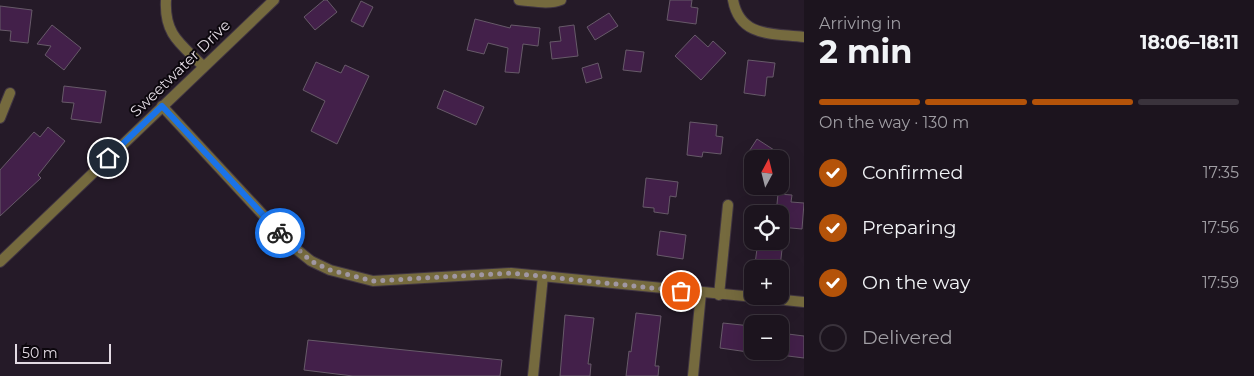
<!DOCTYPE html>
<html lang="en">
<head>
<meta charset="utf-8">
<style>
	:root { --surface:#1c141e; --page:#251d27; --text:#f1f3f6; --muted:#a09ea4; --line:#3a333c; --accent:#b45309 }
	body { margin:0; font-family:Montserrat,sans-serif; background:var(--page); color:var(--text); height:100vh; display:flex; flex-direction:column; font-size:19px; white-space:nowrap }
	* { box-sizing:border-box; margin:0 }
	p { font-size:16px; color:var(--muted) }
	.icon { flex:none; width:28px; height:28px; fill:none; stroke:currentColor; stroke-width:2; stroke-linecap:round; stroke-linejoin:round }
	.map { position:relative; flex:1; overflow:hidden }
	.sheet { display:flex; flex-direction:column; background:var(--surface); width:450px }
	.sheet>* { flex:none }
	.needle { width:32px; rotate:7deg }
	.buttons { position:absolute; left:744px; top:150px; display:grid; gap:10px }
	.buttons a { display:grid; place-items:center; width:45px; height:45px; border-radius:10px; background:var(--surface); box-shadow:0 5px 20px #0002,0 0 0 1px var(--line); font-size:25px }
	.scale { position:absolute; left:15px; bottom:12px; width:96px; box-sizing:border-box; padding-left:5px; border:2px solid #e3dbe4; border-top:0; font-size:14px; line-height:18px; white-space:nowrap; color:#e3dbe4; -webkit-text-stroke:4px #0c070d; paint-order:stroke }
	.pin { position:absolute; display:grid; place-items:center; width:42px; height:42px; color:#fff; margin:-21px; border:2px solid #fff; border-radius:50%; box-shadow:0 1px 5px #0007 }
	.courier { position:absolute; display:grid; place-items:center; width:50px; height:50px; margin:-25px; border:4px solid #1a73e8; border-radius:50%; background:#fff; color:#222; box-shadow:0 1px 6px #0007 }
	.summary em { font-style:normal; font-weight:700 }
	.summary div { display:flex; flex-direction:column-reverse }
	.summary { display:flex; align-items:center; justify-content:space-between; height:85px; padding:0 15px }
	h1 { font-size:32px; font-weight:700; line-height:38px }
	.bar { display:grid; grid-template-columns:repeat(4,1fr); gap:8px 5px; align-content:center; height:60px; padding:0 15px }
	.bar i { height:6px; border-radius:4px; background:var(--line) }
	.bar .on { background:var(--accent) }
	.bar p { grid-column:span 4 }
	ol { padding:0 15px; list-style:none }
	li { display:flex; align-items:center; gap:15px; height:55px }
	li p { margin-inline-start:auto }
	li .icon { padding:5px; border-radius:50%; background:var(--accent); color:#fff; stroke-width:4 }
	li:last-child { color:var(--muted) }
	li i { width:28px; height:28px; border:2px solid var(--line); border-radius:50% }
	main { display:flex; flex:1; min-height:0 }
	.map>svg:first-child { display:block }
	.building { fill:#43204a; stroke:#675a69 }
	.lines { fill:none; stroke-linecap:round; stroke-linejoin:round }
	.minor-casing { stroke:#403542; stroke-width:12 }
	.tertiary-casing { stroke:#403542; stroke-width:12 }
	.minor { stroke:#756a3e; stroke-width:10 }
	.tertiary { stroke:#756a3e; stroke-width:10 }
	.done { stroke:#a097a2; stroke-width:5; stroke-dasharray:0 9 }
	.route { stroke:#1a73e8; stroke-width:6 }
	.labels { text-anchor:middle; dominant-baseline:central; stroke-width:4; stroke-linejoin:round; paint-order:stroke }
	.street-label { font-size:15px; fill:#e3dbe4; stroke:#0c070d }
</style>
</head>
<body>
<main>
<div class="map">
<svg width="804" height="376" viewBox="0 0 804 376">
	<rect width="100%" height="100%" fill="#251a28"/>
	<g class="building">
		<path d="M324,0H327L337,12L315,30L304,17Z"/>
		<path d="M670,0H692L691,7L698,8L696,24L667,20Z"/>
		<path d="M361,1L373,7L363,27L351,21Z"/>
		<path d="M0,6L32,10L28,43L10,41L11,31L0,30Z"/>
		<path d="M609,13L618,26L595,40L587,27Z"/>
		<path d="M475,19L510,28L511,25L540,28L538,46L523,44L519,73L505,72L508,48L488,43L484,54L467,50Z"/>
		<path d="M52,25L81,48L64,70L45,55L51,46L37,44Z"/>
		<path d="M574,25L578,56L552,59L550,42L561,41L559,27Z"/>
		<path d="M695,35L708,47L713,41L726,53L701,80L675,56Z"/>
		<path d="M626,50L644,52L641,72L623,70Z"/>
		<path d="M748,60L775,63L773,77H767L765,96L744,93Z"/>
		<path d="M316,62L341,73L345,65L369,76L337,144L311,131L325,101L303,90Z"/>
		<path d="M598,63L602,78L586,83L582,68Z"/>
		<path d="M64,86L106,91L101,123L71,119L74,103L62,102Z"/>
		<path d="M444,90L484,107L476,125L437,108Z"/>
		<path d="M690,122L717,125L716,136L723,137L721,154L703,152L702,157L687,155Z"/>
		<path d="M48,127L65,141L38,175L41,178L0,216V170L34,132L40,137Z"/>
		<path d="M757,139L788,159H744Z"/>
		<path d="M646,178L678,182L676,197L670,196L668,214L654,212V208L643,207Z"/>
		<path d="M778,194L792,195L791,202L804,203L802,229L780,227V214H776Z"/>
		<path d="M660,231L686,235L683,259L657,255Z"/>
		<path d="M758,241H783L780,267L755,264Z"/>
		<path d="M636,313L661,316L655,366H659L658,376H626L629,351L631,352Z"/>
		<path d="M565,315L594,318L588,364H591L590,376H560Z"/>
		<path d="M723,323L751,326L748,352L720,348Z"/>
		<path d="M780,333L804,336V358L780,355Z"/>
		<path d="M308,340L502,360L500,376H353L304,370Z"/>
	</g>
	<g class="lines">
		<g class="minor-casing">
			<g id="minor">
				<path d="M166,0C164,35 181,44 203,66"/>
				<path d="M519,0C532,1 549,5 561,0"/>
				<path d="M733,0C740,38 773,33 804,37"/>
				<path d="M0,118L10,93"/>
				<path d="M719,295L728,205"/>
				<path d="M533,376L543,276"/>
				<path d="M693,376L701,293"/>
			</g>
		</g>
		<g class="tertiary-casing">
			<g id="tertiary">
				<path d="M162,106L291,245L311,261L330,270L373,281L511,273L804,302"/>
				<path d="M0,262L274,0"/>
			</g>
		</g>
		<use href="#minor" class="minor"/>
		<use href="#tertiary" class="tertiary"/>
	</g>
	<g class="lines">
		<path class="done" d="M280,233L311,261L330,270L373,281L511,273L681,291"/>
		<path class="route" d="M108,158L162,106L280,233"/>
	</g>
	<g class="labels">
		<g class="street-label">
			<text transform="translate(180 68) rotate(-44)">Sweetwater Drive</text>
		</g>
	</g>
</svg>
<div class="buttons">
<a><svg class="needle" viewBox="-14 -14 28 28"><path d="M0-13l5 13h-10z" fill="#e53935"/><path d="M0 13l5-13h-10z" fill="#a09ea4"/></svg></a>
<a><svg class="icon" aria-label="locate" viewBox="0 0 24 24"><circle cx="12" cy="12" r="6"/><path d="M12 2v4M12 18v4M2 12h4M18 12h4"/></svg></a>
<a>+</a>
<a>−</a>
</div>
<div class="scale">50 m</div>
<div class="pin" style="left:681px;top:291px;background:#ea580c"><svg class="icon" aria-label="bag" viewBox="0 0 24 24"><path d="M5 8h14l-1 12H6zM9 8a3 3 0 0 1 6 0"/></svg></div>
<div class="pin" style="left:108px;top:158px;background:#1f2937"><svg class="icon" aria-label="home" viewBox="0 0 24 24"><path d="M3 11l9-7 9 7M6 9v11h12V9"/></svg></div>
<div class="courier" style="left:280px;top:233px"><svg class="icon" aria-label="bike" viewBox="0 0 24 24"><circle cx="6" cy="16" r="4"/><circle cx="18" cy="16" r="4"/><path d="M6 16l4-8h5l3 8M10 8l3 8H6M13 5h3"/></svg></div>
</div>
<section class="sheet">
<div class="summary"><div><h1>2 min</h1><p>Arriving in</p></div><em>18:06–18:11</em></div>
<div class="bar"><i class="on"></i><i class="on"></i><i class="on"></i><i></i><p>On the way · 130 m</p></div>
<ol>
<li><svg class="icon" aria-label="check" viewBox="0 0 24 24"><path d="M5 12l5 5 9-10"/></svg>Confirmed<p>17:35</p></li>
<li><svg class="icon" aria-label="check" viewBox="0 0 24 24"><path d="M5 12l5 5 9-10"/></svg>Preparing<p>17:56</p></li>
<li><svg class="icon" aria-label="check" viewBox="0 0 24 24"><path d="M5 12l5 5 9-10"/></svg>On the way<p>17:59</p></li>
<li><i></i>Delivered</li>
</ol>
</section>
</main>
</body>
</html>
